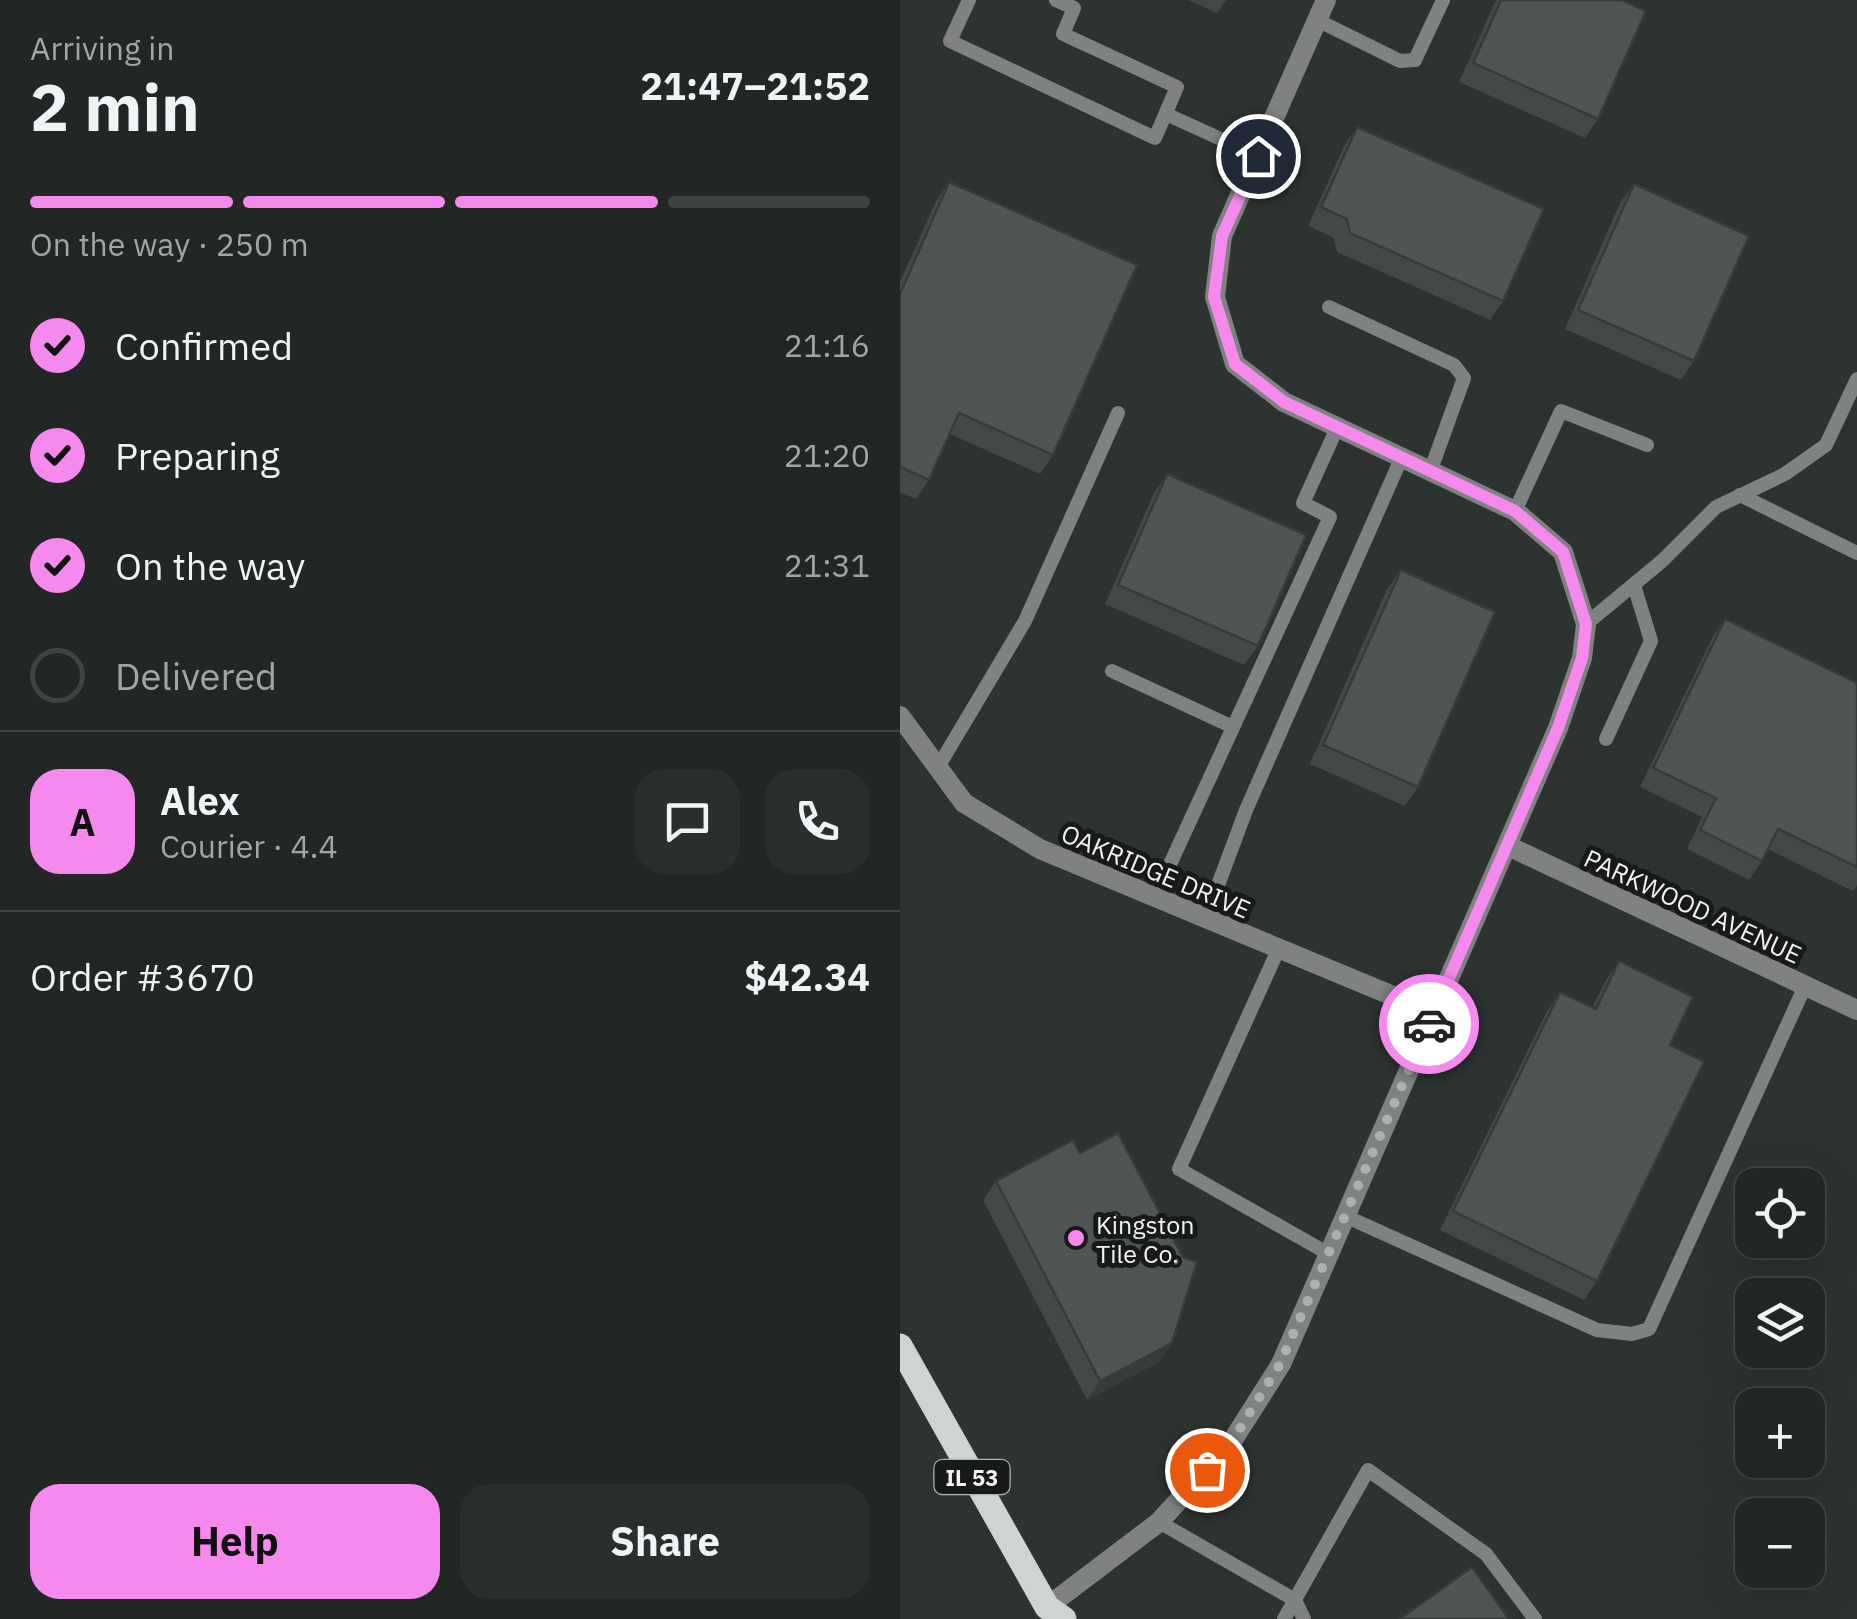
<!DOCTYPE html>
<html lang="en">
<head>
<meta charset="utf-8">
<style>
	:root { --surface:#222624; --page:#2a2e2c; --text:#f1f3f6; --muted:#a2a5a6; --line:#3f4341; --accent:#f589ee }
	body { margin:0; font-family:"IBM Plex Sans",sans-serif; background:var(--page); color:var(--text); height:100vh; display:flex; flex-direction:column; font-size:38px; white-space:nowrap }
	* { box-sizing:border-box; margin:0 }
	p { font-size:32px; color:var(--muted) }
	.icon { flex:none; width:55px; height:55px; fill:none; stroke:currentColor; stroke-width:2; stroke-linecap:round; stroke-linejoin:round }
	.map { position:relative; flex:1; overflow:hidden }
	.details { display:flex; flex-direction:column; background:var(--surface); width:900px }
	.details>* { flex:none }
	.controls { position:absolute; left:835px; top:1168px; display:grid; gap:20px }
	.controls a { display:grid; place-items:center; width:90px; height:90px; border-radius:20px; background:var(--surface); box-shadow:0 10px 40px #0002,0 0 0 2px var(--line); font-size:50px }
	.pin { position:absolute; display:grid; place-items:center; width:85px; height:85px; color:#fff; margin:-42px; border:5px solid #fff; border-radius:50%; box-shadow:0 2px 10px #0007 }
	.courier { position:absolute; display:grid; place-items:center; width:100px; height:100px; margin:-50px; border:8px solid #f589ee; border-radius:50%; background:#fff; color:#222; box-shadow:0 2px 12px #0007 }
	.summary em { font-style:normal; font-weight:700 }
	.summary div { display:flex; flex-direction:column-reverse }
	.summary { display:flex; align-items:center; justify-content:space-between; height:170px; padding:0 30px }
	h1 { font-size:65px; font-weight:700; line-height:75px }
	.bar { display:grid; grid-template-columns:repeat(4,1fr); gap:15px 10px; align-content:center; height:120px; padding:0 30px }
	.bar i { height:12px; border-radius:8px; background:var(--line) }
	.bar .selected { background:var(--accent) }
	.bar p { grid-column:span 4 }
	.line { display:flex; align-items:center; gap:25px; padding:0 30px; border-top:2px solid var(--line) }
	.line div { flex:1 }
	.round { display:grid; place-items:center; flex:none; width:105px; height:105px; border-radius:30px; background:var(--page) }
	ol { padding:0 30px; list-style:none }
	li { display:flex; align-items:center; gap:30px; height:110px }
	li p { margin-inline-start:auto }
	li .icon { padding:10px; border-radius:50%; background:var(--accent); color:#111; stroke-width:4 }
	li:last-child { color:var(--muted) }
	li i { width:55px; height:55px; border:5px solid var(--line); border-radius:50% }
	.button { display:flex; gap:20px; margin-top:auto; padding:20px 30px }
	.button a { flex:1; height:115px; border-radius:30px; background:var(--accent); color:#111; font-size:40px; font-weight:700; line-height:115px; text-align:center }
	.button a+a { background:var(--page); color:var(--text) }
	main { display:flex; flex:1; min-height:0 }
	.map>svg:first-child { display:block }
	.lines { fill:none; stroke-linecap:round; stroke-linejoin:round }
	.service { stroke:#7f8281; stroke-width:14 }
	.minor { stroke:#7f8281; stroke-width:20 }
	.primary { stroke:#cdd4d2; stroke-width:25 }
	.wall { fill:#444947 }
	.shaded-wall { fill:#373c3a }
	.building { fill:#4f5553; stroke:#373c3a; stroke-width:2.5 }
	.done { stroke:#acb0af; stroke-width:10; stroke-dasharray:0 18 }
	.route { stroke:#f589ee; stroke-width:12 }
	.poi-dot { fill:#f589ee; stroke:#171a19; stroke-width:4 }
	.labels { text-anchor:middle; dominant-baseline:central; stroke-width:10; stroke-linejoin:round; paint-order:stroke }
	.shield { fill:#171a19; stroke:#b0b3b2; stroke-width:2.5 }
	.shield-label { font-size:22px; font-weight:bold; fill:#f1f4f3 }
	.street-label { font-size:25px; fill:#f1f4f3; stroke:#171a19 }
	.poi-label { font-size:25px; fill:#f1f4f3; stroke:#171a19; text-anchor:start }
</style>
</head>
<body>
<main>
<section class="details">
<div class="summary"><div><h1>2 min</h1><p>Arriving in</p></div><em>21:47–21:52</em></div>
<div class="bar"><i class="selected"></i><i class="selected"></i><i class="selected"></i><i></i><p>On the way · 250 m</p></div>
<ol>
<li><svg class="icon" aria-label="check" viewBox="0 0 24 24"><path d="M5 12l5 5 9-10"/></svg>Confirmed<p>21:16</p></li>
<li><svg class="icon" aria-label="check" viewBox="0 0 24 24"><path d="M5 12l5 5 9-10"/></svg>Preparing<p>21:20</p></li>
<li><svg class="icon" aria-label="check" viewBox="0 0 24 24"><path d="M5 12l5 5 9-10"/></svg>On the way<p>21:31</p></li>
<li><i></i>Delivered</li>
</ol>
<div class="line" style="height:180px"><b class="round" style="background:var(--accent);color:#111">A</b><div><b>Alex</b><p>Courier · 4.4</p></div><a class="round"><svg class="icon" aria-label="chat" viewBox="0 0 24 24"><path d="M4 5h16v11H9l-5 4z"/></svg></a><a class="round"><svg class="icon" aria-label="phone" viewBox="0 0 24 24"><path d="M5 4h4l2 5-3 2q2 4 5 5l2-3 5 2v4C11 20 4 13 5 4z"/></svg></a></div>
<div class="line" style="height:130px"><div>Order #3670</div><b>$42.34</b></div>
<div class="button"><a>Help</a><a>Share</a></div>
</section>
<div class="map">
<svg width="957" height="1619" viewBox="0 0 957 1619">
	<rect width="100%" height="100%" fill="#2d3330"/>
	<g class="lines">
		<g class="service">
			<path d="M69,0L50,41L255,138L277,87L163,34L174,8L156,0"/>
			<path d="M417,20L500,61L515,60L543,0"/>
			<path d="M266,114L358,156"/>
			<path d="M429,307L554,365L564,378L530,472"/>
			<path d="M840,495L957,553"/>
			<path d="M615,511L661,411L747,445"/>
			<path d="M686,624L762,561L816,507L885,474L926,445L957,379"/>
			<path d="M212,671L333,727"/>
			<path d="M706,739L751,641L734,585"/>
			<path d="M38,767L125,621L218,413"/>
			<path d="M254,899L430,517L403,503L437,428"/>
			<path d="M305,920L346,810L501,459"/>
			<path d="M378,950L279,1169L429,1254"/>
			<path d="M445,1216L697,1330L732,1334L749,1329L905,986"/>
			<path d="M259,1522L395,1600L404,1619"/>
			<path d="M384,1619L468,1470L586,1554L635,1619"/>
		</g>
		<g class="minor">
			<path d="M0,716L64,803L140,849L534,1013"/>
			<path d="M608,846L957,1010"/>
			<path d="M147,1607L259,1522L331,1443L381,1364L658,728L682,658L686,624L663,552L615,511L384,402L335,364L315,297L322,236L426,0"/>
		</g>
		<path class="primary" d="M0,1346L147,1607L164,1619"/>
	</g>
	<g class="wall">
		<path d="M288,0H326L317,13Z"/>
		<path d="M596,0H722L698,119L685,138L559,82Z"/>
		<path d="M457,127L603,301L590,320L437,252L434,238L408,226L444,146Z"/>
		<path d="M49,182L153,455L140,474L50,434L29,480L16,499L0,492V282L36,201Z"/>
		<path d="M734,184L794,361L781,380L665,329L720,203Z"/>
		<path d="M267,474L358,646L344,665L205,604L254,493Z"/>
		<path d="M501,570L518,787L505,806L410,764L487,589Z"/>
		<path d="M825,619L957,683V885L953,891L868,849L862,861L849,880L787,849L802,817L740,787L812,638Z"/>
		<path d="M719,961L770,1045L697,1281L684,1300L540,1230L647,1011L660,992L692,1008L706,980Z"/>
		<path d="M96,1181L259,1362L187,1400L83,1200Z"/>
	</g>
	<path class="shaded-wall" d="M272,1343L259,1362L187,1400L200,1381Z"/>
	<g class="building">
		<path d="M601,0H722L746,11L698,119L573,63Z"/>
		<path d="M457,127L644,209L603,301L450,233L447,219L421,207Z"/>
		<path d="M49,182L237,265L153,455L59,413L29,480L0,467V294Z"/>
		<path d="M734,184L849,236L794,361L678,310Z"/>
		<path d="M267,474L406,535L358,646L218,585Z"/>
		<path d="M501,570L595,612L518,787L423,745Z"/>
		<path d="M825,619L957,683V867L878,829L862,861L800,830L816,798L753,768Z"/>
		<path d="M719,961L793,997L770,1045L804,1062L697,1281L553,1211L660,992L696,1009Z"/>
		<path d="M218,1133L283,1257L297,1262L272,1343L200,1381L96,1181L173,1140L180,1153Z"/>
		<path d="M572,1567L609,1619H500Z"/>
	</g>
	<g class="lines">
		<path class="done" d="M307,1470L331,1443L380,1364L529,1024"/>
		<path class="route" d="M358,156L322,236L314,297L335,364L384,402L615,511L663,552L686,624L682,658L658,728L529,1024"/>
	</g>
	<circle class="poi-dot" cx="176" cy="1238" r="10"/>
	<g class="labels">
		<rect class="shield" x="34.5" y="1460" width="75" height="34" rx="8"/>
		<g class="shield-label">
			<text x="72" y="1477">IL 53</text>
		</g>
		<g class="street-label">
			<text transform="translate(256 871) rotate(23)">OAKRIDGE DRIVE</text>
			<text transform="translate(793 906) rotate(25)">PARKWOOD AVENUE</text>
		</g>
		<g class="poi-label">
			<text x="196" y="1224">Kingston<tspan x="196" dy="29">Tile Co.</tspan></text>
		</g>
	</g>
</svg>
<div class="controls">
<a><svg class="icon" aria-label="locate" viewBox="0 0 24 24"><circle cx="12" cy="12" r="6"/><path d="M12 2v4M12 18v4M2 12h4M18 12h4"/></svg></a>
<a><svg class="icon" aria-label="layers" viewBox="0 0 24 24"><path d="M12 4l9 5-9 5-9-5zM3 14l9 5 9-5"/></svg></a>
<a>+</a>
<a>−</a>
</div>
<div class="pin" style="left:307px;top:1470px;background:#ea580c"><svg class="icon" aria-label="bag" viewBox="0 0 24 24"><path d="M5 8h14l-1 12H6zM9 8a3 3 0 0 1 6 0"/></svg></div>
<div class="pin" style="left:358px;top:156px;background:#1f2937"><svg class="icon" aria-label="home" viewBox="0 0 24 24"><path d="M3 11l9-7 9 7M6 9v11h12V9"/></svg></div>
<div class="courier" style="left:529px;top:1024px"><svg class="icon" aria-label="car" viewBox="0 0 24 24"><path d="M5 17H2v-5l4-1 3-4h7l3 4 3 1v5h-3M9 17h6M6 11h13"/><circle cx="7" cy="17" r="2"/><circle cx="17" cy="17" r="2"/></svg></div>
</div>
</main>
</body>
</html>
